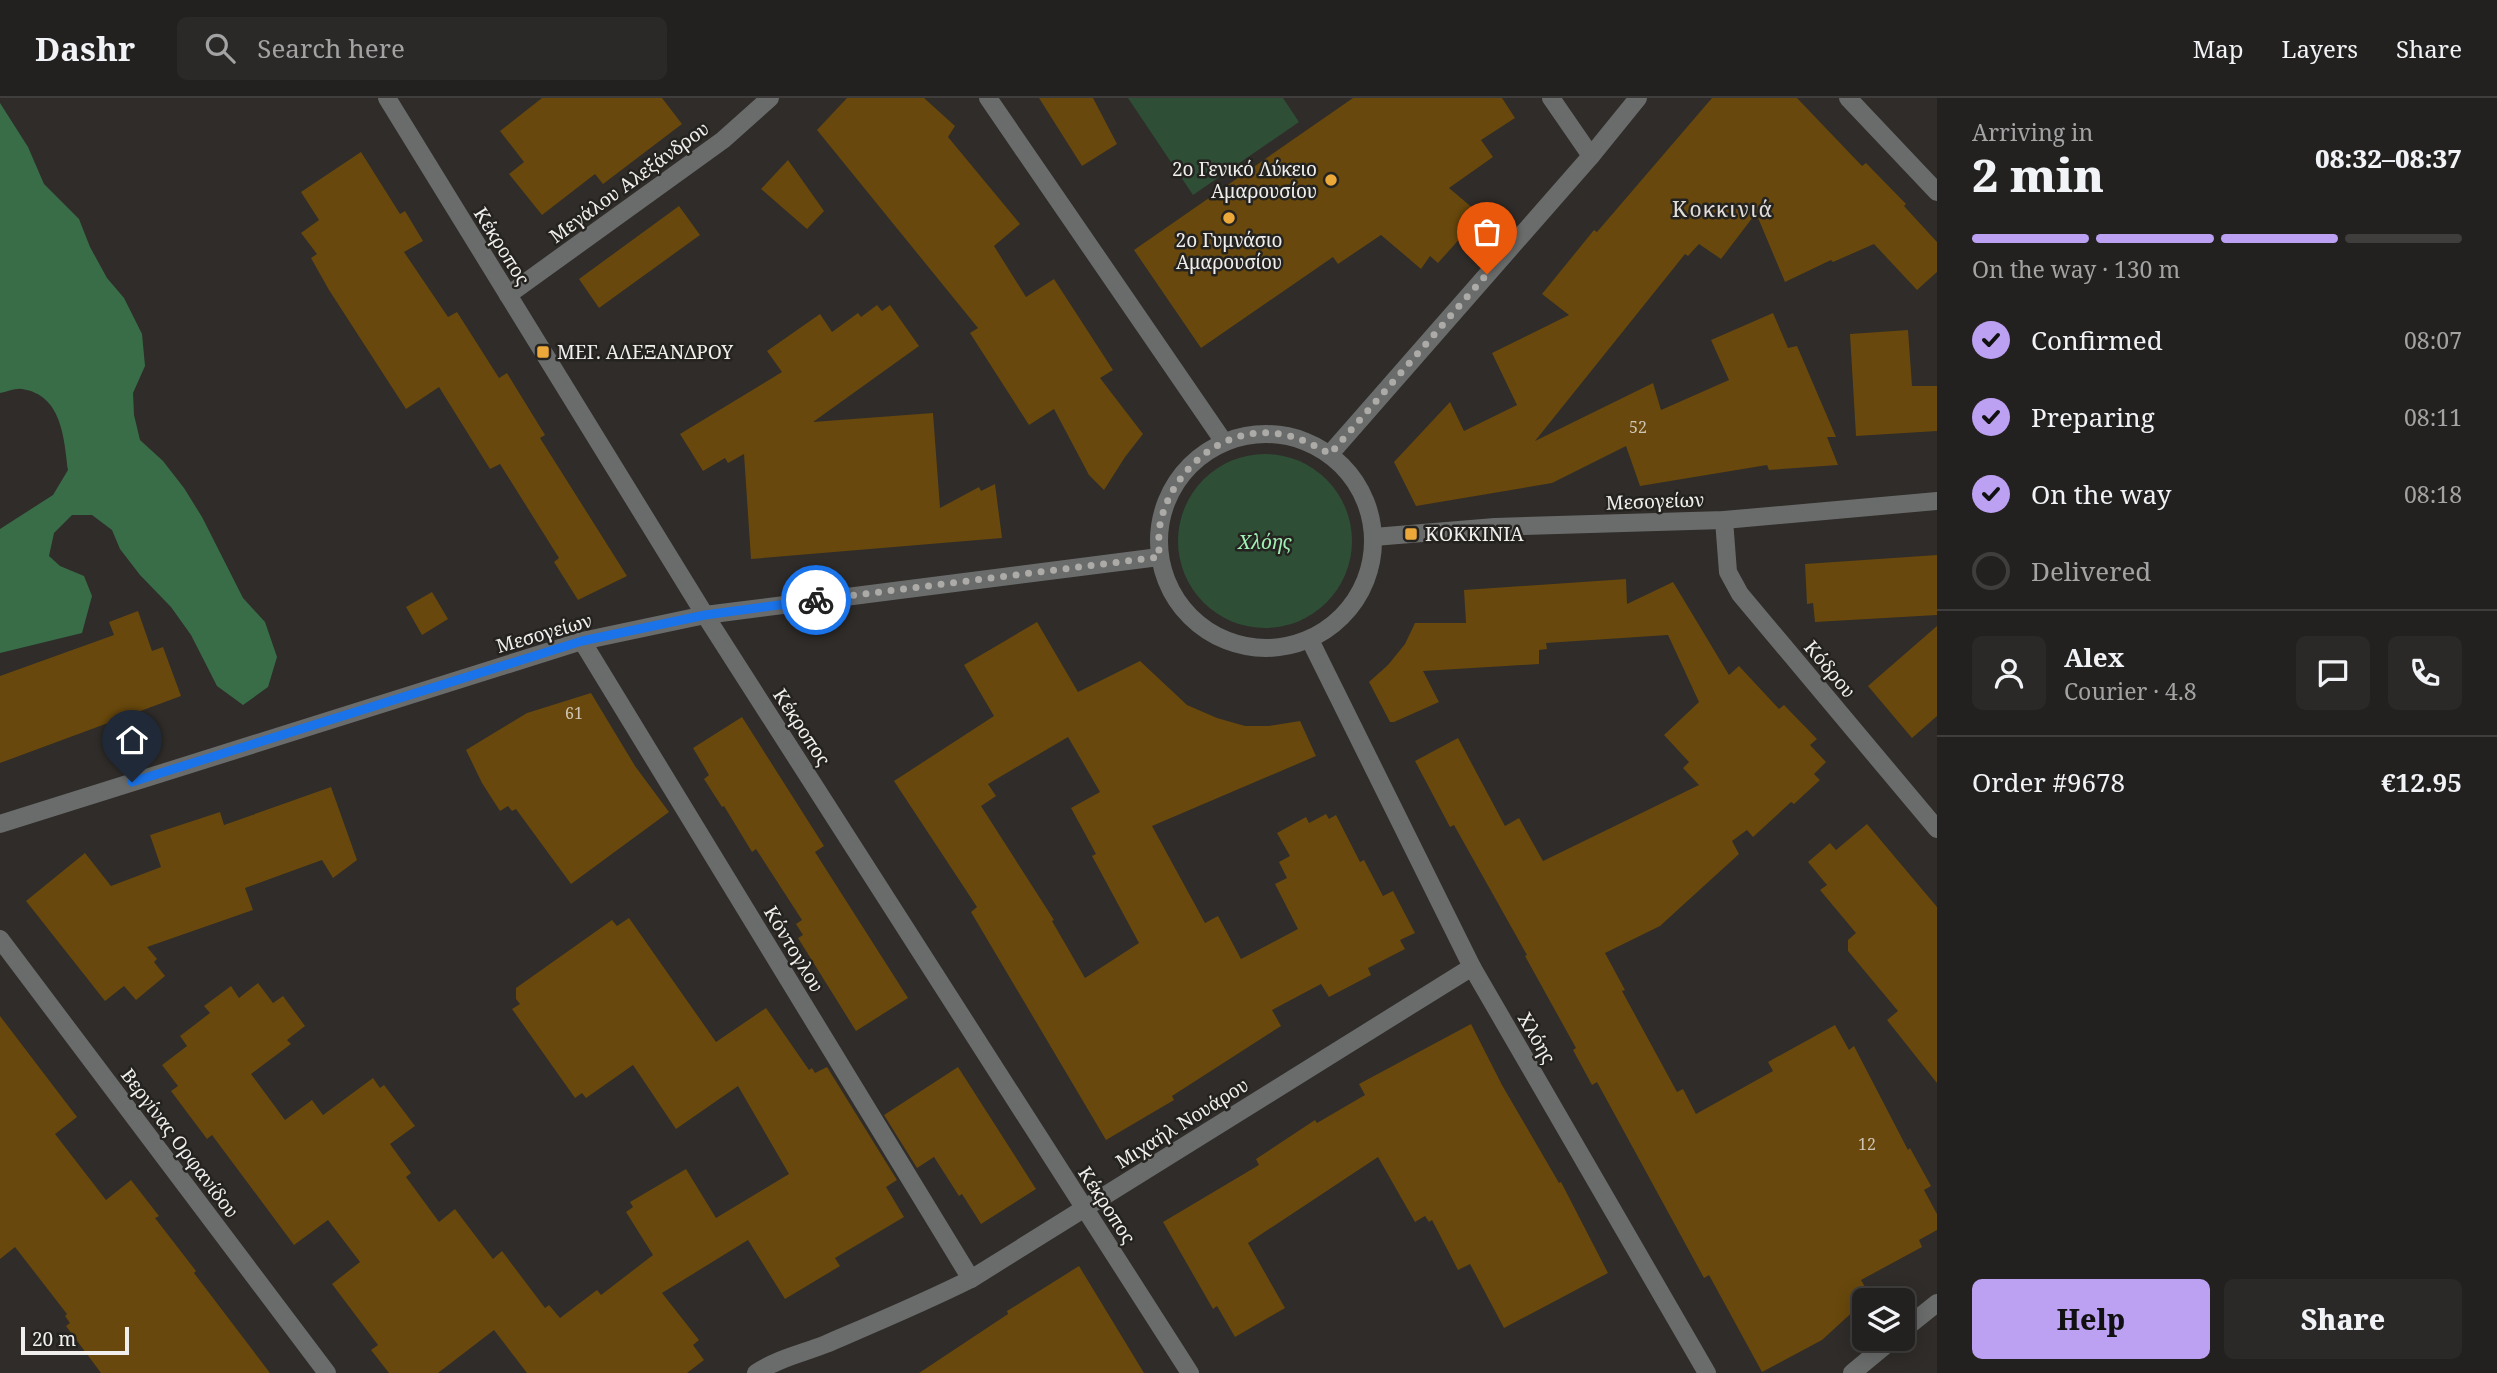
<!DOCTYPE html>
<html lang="en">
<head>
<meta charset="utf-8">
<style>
	:root { --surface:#23211f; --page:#2b2928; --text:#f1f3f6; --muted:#a3a3a4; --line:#403e3d; --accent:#bca0f2 }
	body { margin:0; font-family:"Noto Serif",serif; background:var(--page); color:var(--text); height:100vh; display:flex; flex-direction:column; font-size:26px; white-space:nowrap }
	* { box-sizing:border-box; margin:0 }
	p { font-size:23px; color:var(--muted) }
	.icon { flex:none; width:38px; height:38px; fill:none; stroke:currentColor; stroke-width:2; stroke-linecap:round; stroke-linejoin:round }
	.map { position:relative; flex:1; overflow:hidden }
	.panel { display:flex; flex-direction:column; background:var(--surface); width:560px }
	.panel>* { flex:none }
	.controls { position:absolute; left:1852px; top:1190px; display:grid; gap:14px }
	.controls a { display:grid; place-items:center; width:63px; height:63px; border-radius:10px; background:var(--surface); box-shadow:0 4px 18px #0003,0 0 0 2px var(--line); font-size:35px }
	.scale { position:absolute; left:21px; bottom:18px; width:108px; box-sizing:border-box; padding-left:7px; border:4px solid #f1efed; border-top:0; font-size:19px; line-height:24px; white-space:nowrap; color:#f1efed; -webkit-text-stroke:5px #252320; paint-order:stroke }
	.pin { position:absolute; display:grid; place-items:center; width:60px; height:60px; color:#fff; margin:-72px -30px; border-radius:50% 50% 50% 0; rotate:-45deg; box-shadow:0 0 7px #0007 }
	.pin .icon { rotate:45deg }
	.courier { position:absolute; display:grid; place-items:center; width:70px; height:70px; margin:-35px; border:5px solid #1a73e8; border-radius:50%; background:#fff; color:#222; box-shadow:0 2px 9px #0007 }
	.headline em { font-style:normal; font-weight:800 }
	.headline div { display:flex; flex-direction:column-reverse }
	.headline { display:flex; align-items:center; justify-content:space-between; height:119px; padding:0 35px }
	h1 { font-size:46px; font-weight:800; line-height:52px }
	.bar { display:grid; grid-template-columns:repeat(4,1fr); gap:10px 7px; align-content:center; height:84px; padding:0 35px }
	.bar i { height:9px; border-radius:5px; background:var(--line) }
	.bar .selected { background:var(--accent) }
	.bar p { grid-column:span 4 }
	.line { display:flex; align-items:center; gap:18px; padding:0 35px; border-top:2px solid var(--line) }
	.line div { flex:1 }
	.round { display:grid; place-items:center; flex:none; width:74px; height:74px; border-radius:10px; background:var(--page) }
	ol { padding:0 35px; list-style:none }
	li { display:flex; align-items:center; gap:21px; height:77px }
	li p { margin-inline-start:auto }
	li .icon { padding:7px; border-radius:50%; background:var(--accent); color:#111; stroke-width:4 }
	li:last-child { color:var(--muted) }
	li i { width:38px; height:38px; border:4px solid var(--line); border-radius:50% }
	.button { display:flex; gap:14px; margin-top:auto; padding:14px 35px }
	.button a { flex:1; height:80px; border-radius:10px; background:var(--accent); color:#111; font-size:28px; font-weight:800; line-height:80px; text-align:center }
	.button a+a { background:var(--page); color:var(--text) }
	header { display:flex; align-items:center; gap:42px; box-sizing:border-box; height:98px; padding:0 35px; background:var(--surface); border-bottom:2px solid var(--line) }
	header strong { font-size:33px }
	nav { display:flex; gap:38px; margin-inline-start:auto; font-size:24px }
	.search { width:490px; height:63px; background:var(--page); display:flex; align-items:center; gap:18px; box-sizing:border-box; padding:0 24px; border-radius:10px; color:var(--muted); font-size:26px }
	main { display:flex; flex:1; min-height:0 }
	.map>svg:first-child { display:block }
	.green { fill:#2f4e36 }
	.forest { fill:#396d47 }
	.building { fill:#68480c; fill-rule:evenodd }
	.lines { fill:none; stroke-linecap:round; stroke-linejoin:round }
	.pedestrian { stroke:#6a6c6b; stroke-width:18 }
	.minor { stroke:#6a6c6b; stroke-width:18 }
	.tertiary { stroke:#6a6c6b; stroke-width:18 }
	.done { stroke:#adaba8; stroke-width:7; stroke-dasharray:0 12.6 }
	.route { stroke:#1a73e8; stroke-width:9 }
	.poi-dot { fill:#eca93a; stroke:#252320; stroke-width:2.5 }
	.labels { text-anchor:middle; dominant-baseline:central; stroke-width:5; stroke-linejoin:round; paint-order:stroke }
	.number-label { font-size:16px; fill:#cfc5b5 }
	.poi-label { font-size:19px; fill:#f1efed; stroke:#252320; text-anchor:start }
	.street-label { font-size:19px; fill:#f1efed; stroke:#252320 }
	.park-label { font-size:19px; font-style:italic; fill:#a0efb3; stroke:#252320 }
	.neighbourhood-label { font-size:21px; letter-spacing:2px; fill:#e1ddd9; stroke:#252320 }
</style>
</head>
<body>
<header>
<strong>Dashr</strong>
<div class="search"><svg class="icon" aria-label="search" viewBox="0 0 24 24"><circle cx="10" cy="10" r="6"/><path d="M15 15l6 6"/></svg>Search here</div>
<nav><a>Map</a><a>Layers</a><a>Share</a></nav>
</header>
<main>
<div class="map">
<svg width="1937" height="1275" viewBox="0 0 1937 1275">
	<rect width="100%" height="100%" fill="#2f2c29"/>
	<g class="green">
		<path d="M1128,0H1283L1299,24L1193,97Z"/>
		<circle cx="1265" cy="443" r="87"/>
	</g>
	<path class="forest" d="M0,5L28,49L44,86L79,121L90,149L107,180L124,200L142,236L145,268L133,295L134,317L140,342L163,363L184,390L202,419L243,500L265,524L277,559L268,589L243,607L217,588L191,537L171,509L140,477L120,451L112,432L92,417H72L54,435L49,458L60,468L84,478L92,498L82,535L0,555V431L53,397L68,372C64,340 62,297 22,291C16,290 6,294 0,295Z"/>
	<g class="building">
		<path d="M542,0H662L682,26L603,86L595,76L542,117L509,76L524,64L500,33Z"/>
		<path d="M847,0H924L955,28L948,39L1020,126L994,148L1026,199L1054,181L1113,272L1100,280L1143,336L1125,359L1104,392L1089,377L1054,311L1029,327L970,235L978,230L817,32Z"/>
		<path d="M1039,0H1093L1117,46L1082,68Z"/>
		<path d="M1353,0H1502L1515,20L1481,42L1493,59L1449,90L1481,117L1438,165L1430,158L1421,171L1381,137L1338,166L1333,159L1201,250L1134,152Z"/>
		<path d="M1712,0H1797L1862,68L1866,65L1906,106L1904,108L1937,144V174L1917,192L1874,146L1833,164L1831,162L1785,184L1756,115L1721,161L1699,146L1688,158L1685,156L1535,343L1653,285L1661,312L1729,282L1711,242L1773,215L1788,250L1797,248L1836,339H1827L1838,367L1769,372L1767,367L1640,388L1626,348L1552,385L1416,408L1394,364L1450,304L1464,333L1517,307L1492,255L1569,217L1542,196L1594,132L1597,134Z"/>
		<path d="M361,54L400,116L405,113L423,143L404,154L448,219L457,214L499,280L507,275L545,337L540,340L627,478L578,502L554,464L559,460L500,366L490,371L439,289L406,311L329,192L311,160L317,156L301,135L319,122L301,94Z"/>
		<path d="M788,62L824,113L807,131L761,91Z"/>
		<path d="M679,108L700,137L599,210L579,181Z"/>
		<path d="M877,207L882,213L890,207L919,248L813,324L933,315L940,410L979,389L981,393L995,386L1002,440L751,461L744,356L728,365L725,360L703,373L680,336L782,274L767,253L820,216L832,234L858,215L861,219Z"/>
		<path d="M1908,232L1912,288H1937V333L1856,338L1850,236Z"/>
		<path d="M1937,457V517L1815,524L1813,505L1807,506L1805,466Z"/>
		<path d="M1626,481L1627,506L1673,484L1729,577L1739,568L1779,611L1784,607L1817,641L1810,647L1826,664L1814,676L1820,682L1794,706L1791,704L1753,739L1747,732L1732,743L1739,756L1660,828L1605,855L1625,892L1622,893L1677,994L1683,991L1696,1016L1773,973L1768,964L1835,927L1849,952L1854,948L1908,1052L1910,1050L1931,1088L1924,1092L1937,1116V1132L1919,1142L1922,1149L1861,1182L1870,1198L1822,1242L1762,1274L1709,1177L1704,1180L1597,984L1592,987L1573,952L1576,950L1525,858L1527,857L1454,727L1450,729L1415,663L1458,640L1505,728L1519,720L1543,763L1699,687L1683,670L1689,664L1664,637L1699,604L1668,537L1546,545L1547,551L1539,552V566L1423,573L1439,604L1394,624H1390L1369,584L1388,567L1405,546L1415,525H1466L1464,492Z"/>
		<path d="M432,494L448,521L422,537L406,509Z"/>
		<path d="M138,513L152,553L163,549L181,598L0,665V578L114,537L109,524Z"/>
		<path d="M1037,524L1078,594L1140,563L1187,607L1217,620L1245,628H1269L1300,623L1316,658L1152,728L1205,825L1218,818L1241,861L1298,831L1275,786L1287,780L1279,764L1290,758L1277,735L1306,719L1309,725L1326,716L1329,721L1336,717L1360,764L1364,762L1383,798L1393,793L1415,835L1400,842L1405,851L1368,870L1371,877L1329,899L1321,886L1272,912L1281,928L1172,998L1174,1002L1106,1042L971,814L977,809L894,683L994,618L964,567ZM1068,639L1100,694L1071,710L1096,756L1092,758L1139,845L1085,880L1052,823L1054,822L981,708L996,698L988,686Z"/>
		<path d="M1937,528V618L1912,640L1868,588Z"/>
		<path d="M591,595L635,668L669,714L571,786L516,711L512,713L508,708L500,713L482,685L466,652L527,615Z"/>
		<path d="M742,619L824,748L815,754L908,900L856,933L798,840L803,837L796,826L802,822L756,751L752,754L724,708L722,709L704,681L709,677L693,650Z"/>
		<path d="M331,689L357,762L333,780L322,762L245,790L253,812L147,849L157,861L154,864L165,878L136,902L124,888L105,903L26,803L85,755L111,788L161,769L150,737L220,714L224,727Z"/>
		<path d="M1867,726L1937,809V985L1887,922L1898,913L1848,853V842L1856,835L1820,792L1827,787L1808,764L1830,745L1836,752Z"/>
		<path d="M629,820L716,944L766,910L809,972L812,970L815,975L827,969L897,1082L886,1089L904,1119L835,1160L840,1168L785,1201L748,1142L662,1195L699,1242L693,1247L704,1262L687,1275H527L494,1232L438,1275H389L371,1252L378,1247L332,1186L360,1164L328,1122L294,1147L212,1037L207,1041L171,993L178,988L162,967L187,948L180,938L210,915L204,908L231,888L239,900L258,885L273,905L283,898L305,928L287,942L291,946L251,976L285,1022L312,1002L323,1017L373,980L380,990L384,987L415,1028L390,1046L411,1075L406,1079L439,1124L455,1111L493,1161L502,1153L545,1210L549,1207L560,1220L597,1192L601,1197L653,1157L626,1114L633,1109L630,1104L686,1071L716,1120L789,1076L738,988L676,1031L633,967L586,1000L582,995L575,1000L512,911L520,906L516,901V890L612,822L617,828Z"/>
		<path d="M0,918L77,1019L55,1036L106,1102L131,1082L159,1118L155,1120L196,1173L194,1175L270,1275H101L66,1228L70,1225L65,1218L67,1216L15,1149L0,1161Z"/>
		<path d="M1471,926L1502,987L1559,1085L1561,1084L1608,1175L1504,1230L1470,1166L1458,1172L1432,1122L1429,1124L1425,1118L1415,1124L1378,1059L1248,1145L1285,1210L1235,1239L1217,1208L1213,1211L1163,1124L1259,1067L1256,1061L1315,1022L1317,1025L1365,997L1359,986Z"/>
		<path d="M958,969L1036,1091L981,1126L962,1096L959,1098L934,1059L917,1070L884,1017Z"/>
		<path d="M1079,1168L1144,1275H919L1008,1216L1007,1213Z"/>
	</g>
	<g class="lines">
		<path class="pedestrian" d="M1551,0L1591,58"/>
		<g class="minor">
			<path d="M387,0L705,517L1190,1275"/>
			<path d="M988,0L1224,344"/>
			<path d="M1848,0L1937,94"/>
			<path d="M508,197L723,42L770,0"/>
			<path d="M1330,356L1591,58L1638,0"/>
			<path d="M1724,422L1728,474L1740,496L1937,731"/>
			<path d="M1310,542L1472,869L1707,1275"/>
			<path d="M582,543L971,1181"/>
			<path d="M0,841L327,1275"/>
			<path d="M756,1275C779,1260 801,1256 826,1246C875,1225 923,1205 971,1181L1472,869"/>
		</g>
		<g class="tertiary">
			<circle cx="1266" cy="443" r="107"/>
			<path d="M1374,439L1495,429L1724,422L1937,403"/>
			<path d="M0,726L582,543L705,517L1159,459"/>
			<path d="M1902,1233L1937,1205"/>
			<path d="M1852,1275L1893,1241"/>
		</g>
	</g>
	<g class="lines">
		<path class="done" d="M816,502L1159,459C1159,447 1158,433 1161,422C1174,370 1224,327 1280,336C1299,339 1314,347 1330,356L1487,176"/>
		<path class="route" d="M132,684L582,543L705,517L816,502"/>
	</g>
	<g class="poi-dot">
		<circle cx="1331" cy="82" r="7"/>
		<circle cx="1229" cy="120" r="7"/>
		<rect x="536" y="247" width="14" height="14" rx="3.5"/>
		<rect x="1404" y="429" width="14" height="14" rx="3.5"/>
	</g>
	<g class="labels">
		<g class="number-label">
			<text x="1638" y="329">52</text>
			<text x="574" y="615">61</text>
			<text x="1867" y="1046">12</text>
		</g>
		<g class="poi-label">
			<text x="1317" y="71" text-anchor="end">2ο Γενικό Λύκειο<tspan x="1317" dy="22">Αμαρουσίου</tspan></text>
			<text x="1229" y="142" text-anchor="middle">2ο Γυμνάσιο<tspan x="1229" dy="22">Αμαρουσίου</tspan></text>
			<text x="557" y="254">ΜΕΓ. ΑΛΕΞΑΝΔΡΟΥ</text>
			<text x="1425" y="436">ΚΟΚΚΙΝΙΑ</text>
		</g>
		<g class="street-label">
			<text transform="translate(629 84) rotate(-36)">Μεγάλου Αλεξάνδρου</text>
			<text transform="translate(502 148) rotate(58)">Κέκροπος</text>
			<text transform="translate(1655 403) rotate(-2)">Μεσογείων</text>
			<text transform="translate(544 535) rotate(-16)">Μεσογείων</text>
			<text transform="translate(1830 571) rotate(50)">Κόδρου</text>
			<text transform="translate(802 629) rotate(57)">Κέκροπος</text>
			<text transform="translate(794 851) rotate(59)">Κόντογλου</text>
			<text transform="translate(1537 940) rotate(60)">Χλόης</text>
			<text transform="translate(1182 1025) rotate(-32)">Μιχαήλ Νουάρου</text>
			<text transform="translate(180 1045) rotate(53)">Βεργίνας Ορφανίδου</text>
			<text transform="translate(1107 1107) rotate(57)">Κέκροπος</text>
		</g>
		<g class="park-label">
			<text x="1265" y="444">Χλόης</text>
		</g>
		<g class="neighbourhood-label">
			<text x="1723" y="111">Κοκκινιά</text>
		</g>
	</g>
</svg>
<div class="controls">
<a><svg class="icon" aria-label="layers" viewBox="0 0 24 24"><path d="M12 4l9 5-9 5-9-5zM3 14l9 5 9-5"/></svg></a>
</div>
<div class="scale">20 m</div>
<div class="pin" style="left:1487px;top:176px;background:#ea580c"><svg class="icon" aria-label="bag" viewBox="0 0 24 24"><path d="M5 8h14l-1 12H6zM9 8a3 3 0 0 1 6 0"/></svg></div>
<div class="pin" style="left:132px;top:684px;background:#1f2937"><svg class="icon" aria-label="home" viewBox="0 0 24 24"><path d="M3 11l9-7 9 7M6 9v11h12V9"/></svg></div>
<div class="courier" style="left:816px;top:502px"><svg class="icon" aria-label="bike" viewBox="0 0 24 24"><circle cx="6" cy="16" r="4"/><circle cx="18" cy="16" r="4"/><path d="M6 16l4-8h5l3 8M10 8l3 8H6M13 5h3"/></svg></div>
</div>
<section class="panel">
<div class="headline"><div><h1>2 min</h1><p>Arriving in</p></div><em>08:32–08:37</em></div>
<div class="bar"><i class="selected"></i><i class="selected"></i><i class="selected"></i><i></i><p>On the way · 130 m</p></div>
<ol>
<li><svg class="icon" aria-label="check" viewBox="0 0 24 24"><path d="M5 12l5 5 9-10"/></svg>Confirmed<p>08:07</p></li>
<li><svg class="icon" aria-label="check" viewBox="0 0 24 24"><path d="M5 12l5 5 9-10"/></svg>Preparing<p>08:11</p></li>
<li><svg class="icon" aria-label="check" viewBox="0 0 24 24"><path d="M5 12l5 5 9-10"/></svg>On the way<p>08:18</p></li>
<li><i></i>Delivered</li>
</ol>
<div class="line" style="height:126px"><a class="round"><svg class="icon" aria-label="person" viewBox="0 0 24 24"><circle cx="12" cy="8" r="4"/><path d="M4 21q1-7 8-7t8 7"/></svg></a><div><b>Alex</b><p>Courier · 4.8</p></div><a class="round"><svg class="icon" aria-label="chat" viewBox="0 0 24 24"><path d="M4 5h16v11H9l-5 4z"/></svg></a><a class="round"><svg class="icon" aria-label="phone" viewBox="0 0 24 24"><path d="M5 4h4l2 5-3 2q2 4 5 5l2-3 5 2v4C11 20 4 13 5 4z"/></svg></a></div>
<div class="line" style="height:91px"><div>Order #9678</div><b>€12.95</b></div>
<div class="button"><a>Help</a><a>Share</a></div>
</section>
</main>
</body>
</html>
